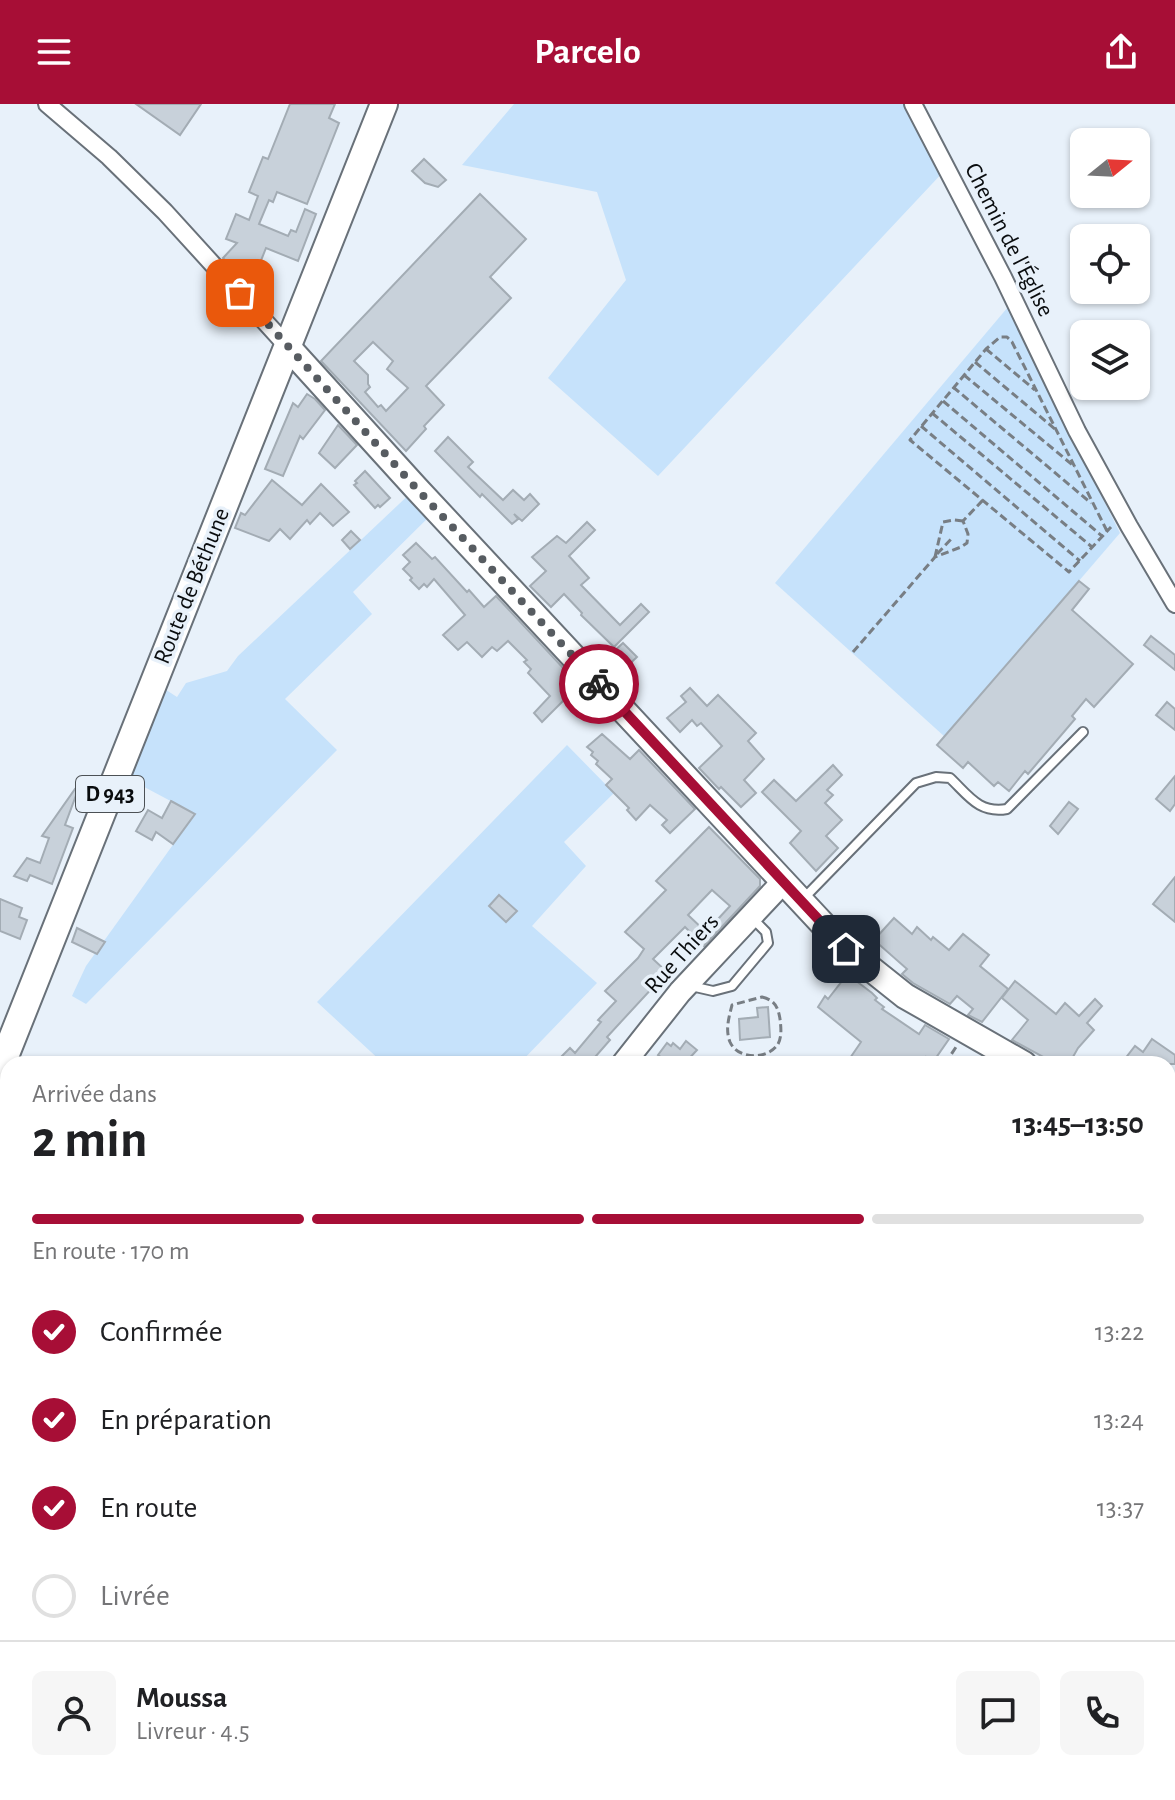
<!DOCTYPE html>
<html lang="fr">
<head>
<meta charset="utf-8">
<style>
	:root { --surface:#fff; --page:#f6f6f6; --text:#202124; --muted:#757577; --line:#e0e0e0; --accent:#a70e36 }
	body { margin:0; font-family:"Alegreya Sans",sans-serif; background:var(--page); color:var(--text); height:100vh; display:flex; flex-direction:column; font-size:30px; white-space:nowrap }
	* { box-sizing:border-box; margin:0 }
	p { font-size:26px; color:var(--muted) }
	.icon { flex:none; width:44px; height:44px; fill:none; stroke:currentColor; stroke-width:2; stroke-linecap:round; stroke-linejoin:round }
	.map { position:relative; flex:1; overflow:hidden }
	.side { position:absolute; left:0px; top:952px; width:1176px; height:744px; display:flex; flex-direction:column; background:var(--surface); border-radius:24px 24px 0 0; box-shadow:0 2px 6px #0004 }
	.side>* { flex:none }
	.needle { width:52px; rotate:72deg }
	.buttons { position:absolute; left:1070px; top:24px; display:grid; gap:16px }
	.buttons a { display:grid; place-items:center; width:80px; height:80px; border-radius:12px; background:var(--surface); box-shadow:0 2px 6px #0004; font-size:40px }
	.pin { position:absolute; display:grid; place-items:center; width:68px; height:68px; color:#fff; margin:-34px; border-radius:16px; box-shadow:0 4px 12px #0006 }
	.courier { position:absolute; display:grid; place-items:center; width:80px; height:80px; margin:-40px; border:6px solid #a70e36; border-radius:50%; background:#fff; color:#222; box-shadow:0 2px 10px #0007 }
	.overview em { font-style:normal; font-weight:700 }
	.overview div { display:flex; flex-direction:column-reverse }
	.overview { display:flex; align-items:center; justify-content:space-between; height:136px; padding:0 32px }
	h1 { font-size:52px; font-weight:700; line-height:60px }
	.bar { display:grid; grid-template-columns:repeat(4,1fr); gap:12px 8px; align-content:center; height:96px; padding:0 32px }
	.bar i { height:10px; border-radius:6px; background:var(--line) }
	.bar .current { background:var(--accent) }
	.bar p { grid-column:span 4 }
	.line { display:flex; align-items:center; gap:20px; padding:0 32px; border-top:2px solid var(--line) }
	.line div { flex:1 }
	.round { display:grid; place-items:center; flex:none; width:84px; height:84px; border-radius:12px; background:var(--page) }
	ol { padding:0 32px; list-style:none }
	li { display:flex; align-items:center; gap:24px; height:88px }
	li p { margin-inline-start:auto }
	li .icon { padding:8px; border-radius:50%; background:var(--accent); color:#fff; stroke-width:4 }
	li:last-child { color:var(--muted) }
	li i { width:44px; height:44px; border:4px solid var(--line); border-radius:50% }
	header { display:flex; justify-content:space-between; align-items:center; height:104px; padding:0 32px; background:var(--accent); color:#fff; font-size:36px; font-weight:700 }
	.map>svg:first-child { display:block }
	.built { fill:#d7e6f4 }
	.green { fill:#c6e2fb }
	.building { fill:#c8d1da; stroke:#a3acb4; stroke-width:2; fill-rule:evenodd }
	.lines { fill:none; stroke-linecap:round; stroke-linejoin:round }
	.service-casing { stroke:#697179; stroke-width:12 }
	.minor-casing { stroke:#697179; stroke-width:20 }
	.tertiary-casing { stroke:#697179; stroke-width:26 }
	.secondary-casing { stroke:#697179; stroke-width:28 }
	.primary-casing { stroke:#697179; stroke-width:30 }
	.path { stroke:#787e84; stroke-width:3; stroke-dasharray:8 4; stroke-linecap:butt }
	.service { stroke:#fff; stroke-width:8 }
	.minor { stroke:#fff; stroke-width:16 }
	.tertiary { stroke:#fff; stroke-width:22 }
	.secondary { stroke:#fff; stroke-width:24 }
	.primary { stroke:#fff; stroke-width:26 }
	.done { stroke:#575c61; stroke-width:8; stroke-dasharray:0 14.4 }
	.route { stroke:#a70e36; stroke-width:10 }
	.labels { text-anchor:middle; dominant-baseline:central; stroke-width:7; stroke-linejoin:round; paint-order:stroke }
	.shield { fill:#e8f1fa; stroke:#4c5155; stroke-width:2 }
	.shield-label { font-size:22px; font-weight:bold; fill:#090c0e }
	.street-label { font-size:24px; fill:#090c0e; stroke:#e8f1fa }
</style>
</head>
<body>
<header><svg class="icon" aria-label="menu" viewBox="0 0 24 24"><path d="M4 6h16M4 12h16M4 18h16"/></svg>Parcelo<svg class="icon" aria-label="share" viewBox="0 0 24 24"><path d="M12 15V3M7 8l5-5 5 5M5 13v7h14v-7"/></svg></header>
<div class="map">
<svg width="1175" height="1696" viewBox="0 0 1175 1696">
	<rect width="100%" height="100%" fill="#e8f1fa"/>
	<path class="built" d="M1168,1252L1175,1257V1328L1168,1340Z"/>
	<g class="green">
		<path d="M514,0H913L946,65L658,372L548,274L626,176L597,88L462,61Z"/>
		<path d="M1008,203L1120,429L945,633L775,479Z"/>
		<path d="M416,384L436,406L353,488L372,510L285,595L337,646L86,900L72,892L86,862L195,710L118,669L154,578L177,593L186,579L227,567L238,552Z"/>
		<path d="M567,641L614,689L564,738L586,762L532,822L597,879L519,960H384L317,898Z"/>
		<path d="M665,1688H757L751,1696H675Z"/>
	</g>
	<g class="building">
		<path d="M136,0H201L180,31Z"/>
		<path d="M290,0H335L329,14L339,19L307,100L277,88L273,98L269,96L259,120L288,132L291,126L296,128L305,105L316,110L298,157L266,144L250,184L223,154L237,139L226,135L236,110L249,116L258,92L249,88L263,53L268,55Z"/>
		<path d="M424,55L446,76L438,83L425,79L412,67Z"/>
		<path d="M480,90L526,135L490,173L511,194L426,282L444,301L424,322L426,325L406,347L321,257ZM373,238L393,257L387,265L408,284L386,307L381,301L378,303L365,288L370,283L368,280V271L354,257Z"/>
		<path d="M307,290L315,295L325,306L303,335L300,332L283,372L265,365L293,299L298,303Z"/>
		<path d="M338,321L357,341L335,364L319,349Z"/>
		<path d="M448,333L473,358L468,363L503,396L513,386L524,396L530,390L539,400L522,417L514,410L518,415L512,420L482,390L480,393L435,347Z"/>
		<path d="M365,367L390,394L380,403L378,401L375,404L354,381L357,379L355,377Z"/>
		<path d="M272,376L302,401L321,380L349,408L333,422L320,409L310,420L307,416L290,435L280,425L269,437L235,424L241,409L245,411Z"/>
		<path d="M587,418L595,426L569,452L589,474L581,481L620,521L641,500L649,508L614,543L581,511L582,509L564,490L551,503L530,482L546,467L532,453L557,432L566,439Z"/>
		<path d="M351,427L360,436L350,445L342,436Z"/>
		<path d="M416,439L432,455L435,453L467,488L469,486L484,503L496,492L579,581L542,618L534,609L550,592L528,569L531,565L524,558L527,556L508,537L497,547L492,543L482,553L467,538L458,546L443,531L465,511L434,475L427,483L424,480L419,485L410,476L412,474L403,465L410,458L403,451Z"/>
		<path d="M1079,477L1089,485L1072,506L1133,560L1094,603L1086,595L1072,612L1075,615L1028,670L1025,667L1009,687L998,678L994,682L968,658L963,664L937,641Z"/>
		<path d="M1151,532L1175,551V566L1144,541Z"/>
		<path d="M623,539L637,553L621,568L612,559L614,557L610,551Z"/>
		<path d="M690,584L707,602L718,591L756,629L748,637L764,655L744,676L756,689L741,703L721,683L719,685L699,664L722,642L701,619L697,622L692,616L680,628L667,614L686,598L681,592Z"/>
		<path d="M1167,598L1175,605V626L1156,611Z"/>
		<path d="M602,630L630,655L639,646L695,705L670,729L662,721L667,716L650,701L636,716L627,706L629,704L606,681L612,675L596,660L598,657L591,651L593,648L587,643Z"/>
		<path d="M833,661L842,671L827,686L833,691L825,699L842,716L826,732L838,744L816,767L790,739L801,727L762,688L774,676L796,697Z"/>
		<path d="M1175,672V700L1170,707L1156,695Z"/>
		<path d="M75,685L78,686L65,721L73,724L52,780L30,771L27,777L14,772L27,754L40,759L49,734L42,732Z"/>
		<path d="M171,697L195,710L173,740L156,728L152,736L136,727L148,706L162,714Z"/>
		<path d="M1069,698L1078,705L1058,730L1050,722Z"/>
		<path d="M709,723L760,775V782L704,842L685,823L653,855L667,868L607,933L610,936L589,960H554L570,944L575,949L601,918L598,916L616,897L605,887L638,854L644,845L625,828L666,786L656,777ZM712,786L730,802L706,828L688,811Z"/>
		<path d="M1175,773V818L1153,800Z"/>
		<path d="M499,791L517,807L506,818L489,802Z"/>
		<path d="M0,795L22,804L19,813L27,816L20,835L0,827Z"/>
		<path d="M894,814L912,830L917,823L931,836L933,833L949,846L963,830L989,851L980,862L1008,885L982,918L968,911L973,905L957,892L950,900L913,879L902,870L907,865L874,836Z"/>
		<path d="M77,824L105,838L97,850L72,838Z"/>
		<path d="M846,872L850,875L851,873L872,889L877,894L875,896L884,903L882,905L919,930L925,921L949,935L933,958L926,953L922,960H846L861,938L818,903L825,892L828,895Z"/>
		<path d="M1015,877L1056,910L1065,899L1079,912L1095,895L1102,902L1087,919L1094,926L1078,944L1069,960H1056L1012,936L1028,916L1002,894Z"/>
		<path d="M768,903L770,933L740,936L739,915L758,913L757,904Z"/>
		<path d="M1152,935L1175,951V960H1121L1135,942L1143,948Z"/>
		<path d="M686,937L697,946L684,960H658L662,954L658,951L667,939L671,942L673,939L680,945Z"/>
	</g>
	<g class="lines">
		<g class="service-casing">
			<g id="service">
				<path d="M804,794L916,679L936,673L950,674C968,691 979,710 1007,705L1083,628"/>
				<path d="M691,882L713,887L732,882L768,839L766,828L751,813"/>
				<path d="M0,1448L8,1453"/>
			</g>
		</g>
		<g class="minor-casing">
			<g id="minor">
				<path d="M47,0L109,53L165,108L288,243"/>
				<path d="M913,0L1003,173L1077,327L1129,422L1175,500"/>
				<path d="M1168,1074L1175,1063"/>
				<path d="M1168,1245L1175,1250"/>
				<path d="M1168,1685L1175,1691"/>
				<path d="M620,1688L631,1696"/>
				<path d="M909,1688L920,1696"/>
				<path d="M822,1696L828,1688"/>
			</g>
		</g>
		<g class="tertiary-casing">
			<g id="tertiary">
				<path d="M623,960L680,888L783,778"/>
				<path d="M0,1209L8,1207"/>
			</g>
		</g>
		<g class="secondary-casing">
			<g id="secondary">
				<path d="M288,243L416,384L846,845L905,892L1024,960"/>
				<path d="M1168,1042L1175,1046"/>
			</g>
		</g>
		<g class="primary-casing">
			<path id="primary" d="M0,965L384,0"/>
		</g>
		<g class="path">
			<path d="M986,245L1035,286"/>
			<path d="M975,258L1055,325"/>
			<path d="M964,271L1075,363"/>
			<path d="M953,283L1091,399"/>
			<path d="M943,297L1102,432"/>
			<path d="M932,309L1092,443"/>
			<path d="M921,322L1080,457"/>
			<path d="M1107,427L1012,238L1007,233H1000L986,245L910,336L1069,468L1111,423"/>
			<path d="M937,450L953,433"/>
			<path d="M935,453L943,418L954,416L963,417"/>
			<path d="M853,548L935,453L961,443L967,439L968,430L963,417L983,396"/>
			<path d="M762,893C774,896 778,902 780,915C781,923 782,933 778,940C768,956 738,956 730,938C725,926 729,913 732,901Z"/>
			<path d="M945,960L956,943"/>
		</g>
		<use href="#service" class="service"/>
		<use href="#minor" class="minor"/>
		<use href="#tertiary" class="tertiary"/>
		<use href="#secondary" class="secondary"/>
		<use href="#primary" class="primary"/>
	</g>
	<g class="lines">
		<path class="done" d="M240,189L416,384L599,580"/>
		<path class="route" d="M599,580L846,845"/>
	</g>
	<g class="labels">
		<rect class="shield" x="76" y="672" width="68" height="36" rx="6"/>
		<g class="shield-label">
			<text x="110" y="690">D 943</text>
		</g>
		<g class="street-label">
			<text transform="translate(1009 136) rotate(63)">Chemin de l'Église</text>
			<text transform="translate(192 482) rotate(-68)">Route de Béthune</text>
			<text transform="translate(682 850) rotate(-48)">Rue Thiers</text>
		</g>
	</g>
</svg>
<div class="buttons">
<a><svg class="needle" viewBox="-14 -14 28 28"><path d="M0-13l5 13h-10z" fill="#e53935"/><path d="M0 13l5-13h-10z" fill="#757577"/></svg></a>
<a><svg class="icon" aria-label="locate" viewBox="0 0 24 24"><circle cx="12" cy="12" r="6"/><path d="M12 2v4M12 18v4M2 12h4M18 12h4"/></svg></a>
<a><svg class="icon" aria-label="layers" viewBox="0 0 24 24"><path d="M12 4l9 5-9 5-9-5zM3 14l9 5 9-5"/></svg></a>
</div>
<div class="pin" style="left:240px;top:189px;background:#ea580c"><svg class="icon" aria-label="bag" viewBox="0 0 24 24"><path d="M5 8h14l-1 12H6zM9 8a3 3 0 0 1 6 0"/></svg></div>
<div class="pin" style="left:846px;top:845px;background:#1f2937"><svg class="icon" aria-label="home" viewBox="0 0 24 24"><path d="M3 11l9-7 9 7M6 9v11h12V9"/></svg></div>
<div class="courier" style="left:599px;top:580px"><svg class="icon" aria-label="bike" viewBox="0 0 24 24"><circle cx="6" cy="16" r="4"/><circle cx="18" cy="16" r="4"/><path d="M6 16l4-8h5l3 8M10 8l3 8H6M13 5h3"/></svg></div>
<section class="side">
<div class="overview"><div><h1>2 min</h1><p>Arrivée dans</p></div><em>13:45–13:50</em></div>
<div class="bar"><i class="current"></i><i class="current"></i><i class="current"></i><i></i><p>En route · 170 m</p></div>
<ol>
<li><svg class="icon" aria-label="check" viewBox="0 0 24 24"><path d="M5 12l5 5 9-10"/></svg>Confirmée<p>13:22</p></li>
<li><svg class="icon" aria-label="check" viewBox="0 0 24 24"><path d="M5 12l5 5 9-10"/></svg>En préparation<p>13:24</p></li>
<li><svg class="icon" aria-label="check" viewBox="0 0 24 24"><path d="M5 12l5 5 9-10"/></svg>En route<p>13:37</p></li>
<li><i></i>Livrée</li>
</ol>
<div class="line" style="height:144px"><a class="round"><svg class="icon" aria-label="person" viewBox="0 0 24 24"><circle cx="12" cy="8" r="4"/><path d="M4 21q1-7 8-7t8 7"/></svg></a><div><b>Moussa</b><p>Livreur · 4.5</p></div><a class="round"><svg class="icon" aria-label="chat" viewBox="0 0 24 24"><path d="M4 5h16v11H9l-5 4z"/></svg></a><a class="round"><svg class="icon" aria-label="phone" viewBox="0 0 24 24"><path d="M5 4h4l2 5-3 2q2 4 5 5l2-3 5 2v4C11 20 4 13 5 4z"/></svg></a></div>
</section>
</div>
</body>
</html>
